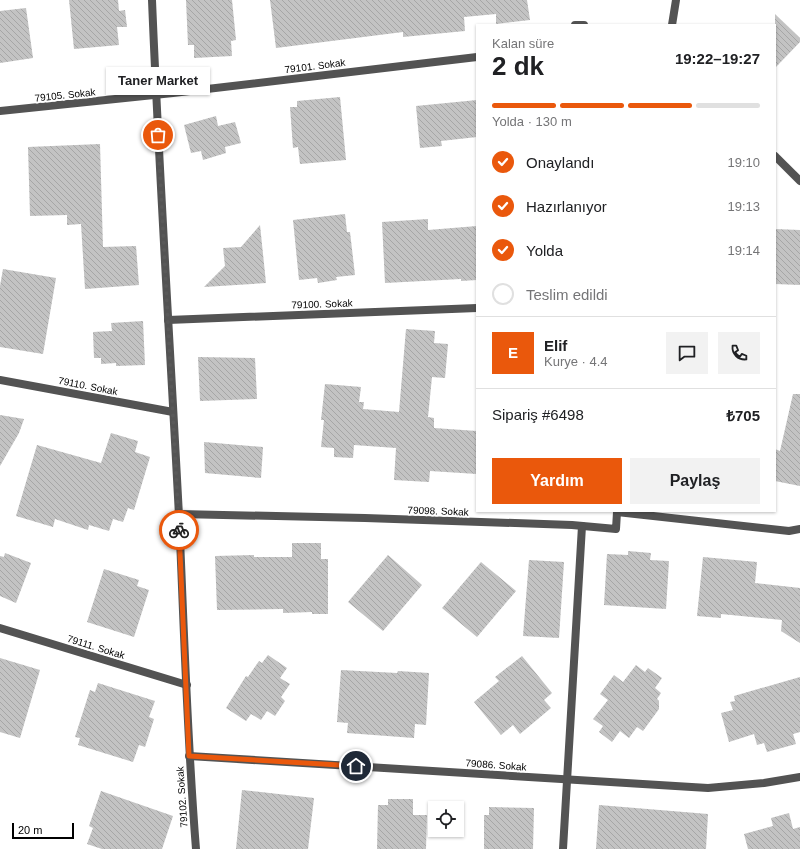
<!DOCTYPE html>
<html lang="tr">
<head>
<meta charset="utf-8">
<style>
	:root { --surface:#fff; --page:#f2f2f2; --text:#202124; --muted:#757577; --line:#e0e0e0; --accent:#ea580c }
	body { margin:0; font-family:Arial,sans-serif; background:var(--page); color:var(--text); height:100vh; display:flex; flex-direction:column; font-size:15px; white-space:nowrap }
	* { box-sizing:border-box; margin:0 }
	p { font-size:13px; color:var(--muted) }
	.icon { flex:none; width:22px; height:22px; fill:none; stroke:currentColor; stroke-width:2; stroke-linecap:round; stroke-linejoin:round }
	.map { position:relative; flex:1; overflow:hidden }
	.sheet { position:absolute; left:476px; top:24px; width:300px; height:488px; display:flex; flex-direction:column; background:var(--surface); border-radius:0px; box-shadow:0 1px 3px #0004 }
	.sheet>* { flex:none }
	.buttons { position:absolute; left:428px; top:801px; display:grid; gap:8px }
	.buttons a { display:grid; place-items:center; width:36px; height:36px; border-radius:0px; background:var(--surface); box-shadow:0 1px 3px #0004; font-size:20px }
	.scale { position:absolute; left:12px; bottom:10px; width:62px; box-sizing:border-box; padding-left:4px; border:2px solid #000; border-top:0; font-size:11px; line-height:14px; white-space:nowrap; color:#000; -webkit-text-stroke:3px #fff; paint-order:stroke }
	.pin { position:absolute; display:grid; place-items:center; width:34px; height:34px; color:#fff; margin:-17px; border:2px solid #fff; border-radius:50%; box-shadow:0 1px 4px #0007 }
	.courier { position:absolute; display:grid; place-items:center; width:40px; height:40px; margin:-20px; border:3px solid #ea580c; border-radius:50%; background:#fff; color:#222; box-shadow:0 1px 5px #0007 }
	.bubble { position:absolute; height:28px; border-radius:0px; background:var(--surface); box-shadow:0 1px 3px #0004; font-size:13px; font-weight:600; line-height:28px; text-align:center }
	.head em { font-style:normal; font-weight:600 }
	.head div { display:flex; flex-direction:column-reverse }
	.head { display:flex; align-items:center; justify-content:space-between; height:68px; padding:0 16px }
	h1 { font-size:26px; font-weight:600; line-height:30px }
	.bar { display:grid; grid-template-columns:repeat(4,1fr); gap:6px 4px; align-content:center; height:48px; padding:0 16px }
	.bar i { height:5px; border-radius:3px; background:var(--line) }
	.bar .active { background:var(--accent) }
	.bar p { grid-column:span 4 }
	.line { display:flex; align-items:center; gap:10px; padding:0 16px; border-top:1px solid var(--line) }
	.line div { flex:1 }
	.round { display:grid; place-items:center; flex:none; width:42px; height:42px; border-radius:0px; background:var(--page) }
	ol { padding:0 16px; list-style:none }
	li { display:flex; align-items:center; gap:12px; height:44px }
	li p { margin-inline-start:auto }
	li .icon { padding:4px; border-radius:50%; background:var(--accent); color:#fff; stroke-width:4 }
	li:last-child { color:var(--muted) }
	li i { width:22px; height:22px; border:2px solid var(--line); border-radius:50% }
	.button { display:flex; gap:8px; margin-top:auto; padding:8px 16px }
	.button a { flex:1; height:46px; border-radius:0px; background:var(--accent); color:#fff; font-size:16px; font-weight:600; line-height:46px; text-align:center }
	.button a+a { background:var(--page); color:var(--text) }
	.map>svg:first-child { display:block }
	.building { fill:url(#building-back-hatch) }
	.lines { fill:none; stroke-linecap:round; stroke-linejoin:round }
	.street { stroke:#535353; stroke-width:8 }
	.done { stroke:#595959; stroke-width:4; stroke-dasharray:0 7.2 }
	.route { stroke:#ea580c; stroke-width:5 }
	.labels { text-anchor:middle; dominant-baseline:central; stroke-width:4; stroke-linejoin:round; paint-order:stroke }
	.street-label { font-size:10px; fill:#000; stroke:#fff }
</style>
</head>
<body>
<div class="map">
<svg width="800" height="849" viewBox="0 0 800 849">
	<defs>
		<pattern id="building-back-hatch" width="6" height="6" patternUnits="userSpaceOnUse"><rect width="6" height="6" fill="#c3c3c3"/><path d="M-1 5l2 2M0 0l6 6M5-1l2 2" fill="none" stroke="#a6a6a6"/></pattern>
	</defs>
	<rect width="100%" height="100%" fill="#fff"/>
	<g class="building">
		<path d="M69,0H118L119,11L125,10L127,27H117L119,45L74,49Z"/>
		<path d="M186,0H232L236,40L231,41L232,56L194,58V45H188Z"/>
		<path d="M270,0H527L530,20L496,24V14L464,17L465,31L403,37V32L276,48Z"/>
		<path d="M26,8L33,58L0,63V11Z"/>
		<path d="M775,14L800,38V42L775,68Z"/>
		<path d="M340,97L346,160L300,164L298,147L293,148L290,107H297V101Z"/>
		<path d="M477,100V137L441,141L442,146L420,148L416,106Z"/>
		<path d="M216,116L218,126L235,122L241,143L225,147L226,153L203,160L201,151L191,153L184,125Z"/>
		<path d="M100,144L103,247L136,246L139,285L85,289L81,224L67,225V215L30,216L28,147Z"/>
		<path d="M345,214L347,232H350L355,275L336,277L337,280L318,283L317,278L299,280L293,220Z"/>
		<path d="M428,219V230L477,226V280L461,281V279L385,283L382,222Z"/>
		<path d="M260,225L266,283L204,287L225,266L223,248L241,247Z"/>
		<path d="M775,229L800,230V285L775,284Z"/>
		<path d="M3,269L56,278L43,354L0,347V286Z"/>
		<path d="M143,321L145,365L116,366V363L101,364V358H94L93,332L112,331L111,323Z"/>
		<path d="M406,329L435,331L434,343L448,344L445,378L432,377L428,417L434,418V428L477,431V474L430,471L429,482L394,480L396,448L354,445L353,458L334,457V448L321,447L324,420H321L325,384L361,387L359,402H364L363,409L399,412Z"/>
		<path d="M198,357L255,358L257,399L200,401Z"/>
		<path d="M793,394H800V486L775,481V449L780,451Z"/>
		<path d="M0,415L24,419L19,433L0,466Z"/>
		<path d="M111,433L138,441L135,452L150,457L134,510L128,508L123,522L113,519L109,531L89,525L88,530L55,519L53,527L16,516L37,445L101,463Z"/>
		<path d="M204,442L263,447L261,478L205,473Z"/>
		<path d="M292,543H321V559H328V614H312V612L283,613V609L217,610L215,556L254,555V557H292Z"/>
		<path d="M628,551L651,553L650,560L669,561L666,609L604,605L607,554L628,555Z"/>
		<path d="M5,553L31,563L16,603L0,596V556L4,557Z"/>
		<path d="M388,555L422,585L383,631L348,602Z"/>
		<path d="M703,557L757,562L755,583L800,588V643L781,631L782,620L721,614V618L697,616Z"/>
		<path d="M529,560L564,562L559,638L523,636Z"/>
		<path d="M481,562L516,591L477,637L442,608Z"/>
		<path d="M104,569L139,580L137,586L149,590L134,637L87,622Z"/>
		<path d="M268,655L287,668L280,678L290,684L281,697L285,701L275,716L267,711L261,720L251,714L246,721L226,708L246,676L248,677L259,661L262,663Z"/>
		<path d="M522,656L552,693L544,700L551,708L520,734L513,725L501,735L474,702L499,681L495,677Z"/>
		<path d="M0,658L40,670L20,738L0,732Z"/>
		<path d="M636,665L645,672L648,668L662,678L655,688L661,693L657,699L659,701V709L643,731L637,727L629,738L620,731L612,742L599,732L603,726L593,719L608,700L600,694L614,675L623,682Z"/>
		<path d="M341,670L397,673L398,671L429,673L426,725L415,724L414,738L347,733L348,723L337,722Z"/>
		<path d="M800,677V732L793,734L796,744L767,752L764,743L757,745L754,734L729,742L721,713L733,710L730,702L735,701L734,696Z"/>
		<path d="M98,683L155,701L149,717L154,719L145,747L139,745L133,762L78,745L80,738L75,737L90,690L95,692Z"/>
		<path d="M242,790L314,798L308,849H236Z"/>
		<path d="M101,791L173,816L162,849H102L87,844L93,828L89,826Z"/>
		<path d="M388,799H413V815H427L426,849H377L378,805H388Z"/>
		<path d="M599,805L708,814L706,849H596Z"/>
		<path d="M489,807L534,808L533,849H484V815H489Z"/>
		<path d="M789,813L793,829L800,827V849H748L744,834L773,826L771,818Z"/>
	</g>
	<g class="lines">
		<g class="street">
			<path d="M152,0C159,172 170,344 179,516C184,627 187,738 196,849"/>
			<path d="M575,25H584"/>
			<path d="M672,25L676,0"/>
			<path d="M0,111L173,93L477,57"/>
			<path d="M775,156L800,181"/>
			<path d="M168,320L477,308"/>
			<path d="M0,380L173,412"/>
			<path d="M179,514L365,518L572,525L616,529L617,512L789,531L800,529"/>
			<path d="M0,628L187,685"/>
			<path d="M189,756L708,788L764,783L800,777"/>
			<path d="M563,849L582,526"/>
		</g>
	</g>
	<g class="lines">
		<path class="done" d="M158,135L179,530"/>
		<path class="route" d="M179,530L189,756L356,766"/>
	</g>
	<g class="labels">
		<g class="street-label">
			<text transform="translate(315 66) rotate(-7)">79101. Sokak</text>
			<text transform="translate(65 95) rotate(-6)">79105. Sokak</text>
			<text transform="translate(322 304) rotate(-2)">79100. Sokak</text>
			<text transform="translate(88 386) rotate(11)">79110. Sokak</text>
			<text transform="translate(438 511) rotate(2)">79098. Sokak</text>
			<text transform="translate(96 647) rotate(17)">79111. Sokak</text>
			<text transform="translate(496 765) rotate(4)">79086. Sokak</text>
			<text transform="translate(182 797) rotate(-94)">79102. Sokak</text>
		</g>
	</g>
</svg>
<div class="buttons">
<a><svg class="icon" aria-label="locate" viewBox="0 0 24 24"><circle cx="12" cy="12" r="6"/><path d="M12 2v4M12 18v4M2 12h4M18 12h4"/></svg></a>
</div>
<div class="scale">20 m</div>
<div class="pin" style="left:158px;top:135px;background:#ea580c"><svg class="icon" aria-label="bag" viewBox="0 0 24 24"><path d="M5 8h14l-1 12H6zM9 8a3 3 0 0 1 6 0"/></svg></div>
<div class="pin" style="left:356px;top:766px;background:#1f2937"><svg class="icon" aria-label="home" viewBox="0 0 24 24"><path d="M3 11l9-7 9 7M6 9v11h12V9"/></svg></div>
<div class="courier" style="left:179px;top:530px"><svg class="icon" aria-label="bike" viewBox="0 0 24 24"><circle cx="6" cy="16" r="4"/><circle cx="18" cy="16" r="4"/><path d="M6 16l4-8h5l3 8M10 8l3 8H6M13 5h3"/></svg></div>
<div class="bubble" style="left:106px;top:67px;width:104px">Taner Market</div>
<section class="sheet">
<div class="head"><div><h1>2 dk</h1><p>Kalan süre</p></div><em>19:22–19:27</em></div>
<div class="bar"><i class="active"></i><i class="active"></i><i class="active"></i><i></i><p>Yolda · 130 m</p></div>
<ol>
<li><svg class="icon" aria-label="check" viewBox="0 0 24 24"><path d="M5 12l5 5 9-10"/></svg>Onaylandı<p>19:10</p></li>
<li><svg class="icon" aria-label="check" viewBox="0 0 24 24"><path d="M5 12l5 5 9-10"/></svg>Hazırlanıyor<p>19:13</p></li>
<li><svg class="icon" aria-label="check" viewBox="0 0 24 24"><path d="M5 12l5 5 9-10"/></svg>Yolda<p>19:14</p></li>
<li><i></i>Teslim edildi</li>
</ol>
<div class="line" style="height:72px"><b class="round" style="background:var(--accent);color:#fff">E</b><div><b>Elif</b><p>Kurye · 4.4</p></div><a class="round"><svg class="icon" aria-label="chat" viewBox="0 0 24 24"><path d="M4 5h16v11H9l-5 4z"/></svg></a><a class="round"><svg class="icon" aria-label="phone" viewBox="0 0 24 24"><path d="M5 4h4l2 5-3 2q2 4 5 5l2-3 5 2v4C11 20 4 13 5 4z"/></svg></a></div>
<div class="line" style="height:52px"><div>Sipariş #6498</div><b>₺705</b></div>
<div class="button"><a>Yardım</a><a>Paylaş</a></div>
</section>
</div>
</body>
</html>
